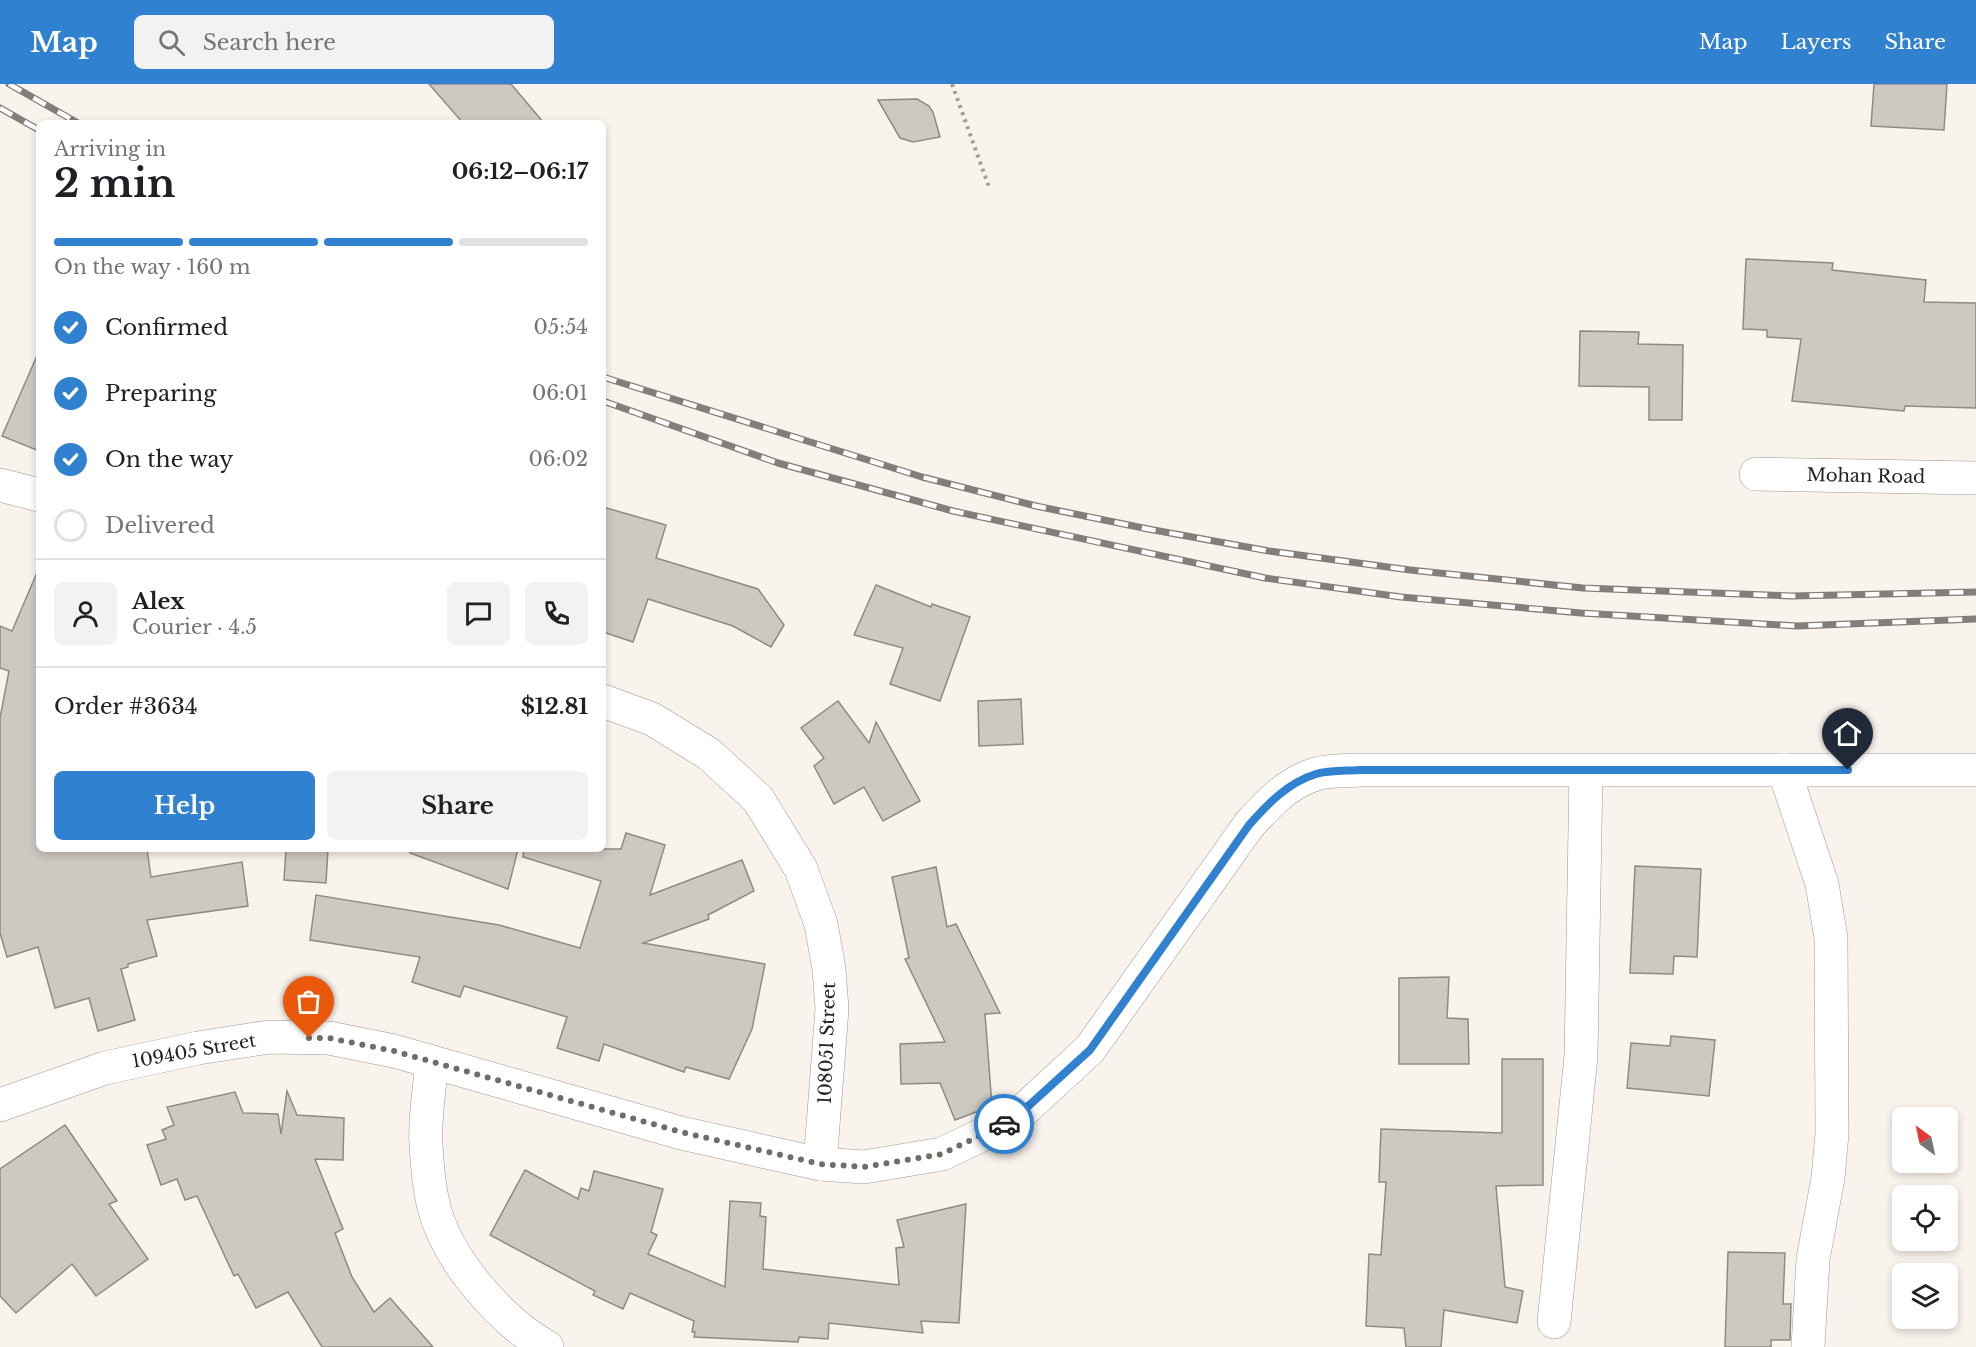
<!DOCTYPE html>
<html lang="en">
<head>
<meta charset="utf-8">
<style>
	:root { --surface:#fff; --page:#f2f2f2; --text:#202124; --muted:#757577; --line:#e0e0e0; --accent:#3081d0 }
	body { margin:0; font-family:"Libre Baskerville",serif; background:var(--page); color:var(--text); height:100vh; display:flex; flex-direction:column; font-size:22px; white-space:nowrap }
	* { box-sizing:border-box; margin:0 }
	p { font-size:20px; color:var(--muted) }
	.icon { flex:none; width:33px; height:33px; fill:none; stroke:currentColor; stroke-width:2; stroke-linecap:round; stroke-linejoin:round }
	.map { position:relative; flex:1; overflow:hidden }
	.drawer { position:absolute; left:36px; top:36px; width:570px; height:732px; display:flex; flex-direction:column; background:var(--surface); border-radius:9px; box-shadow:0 3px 9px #0003 }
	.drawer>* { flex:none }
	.needle { width:39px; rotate:327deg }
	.controls { position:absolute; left:1892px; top:1023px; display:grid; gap:12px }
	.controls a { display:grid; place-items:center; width:66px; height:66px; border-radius:9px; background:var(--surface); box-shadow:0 3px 9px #0003; font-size:30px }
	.pin { position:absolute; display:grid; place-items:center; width:51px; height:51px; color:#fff; margin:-62px -26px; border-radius:50% 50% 50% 0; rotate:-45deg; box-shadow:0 0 6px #0007 }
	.pin .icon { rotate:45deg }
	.courier { position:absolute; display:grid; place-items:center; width:60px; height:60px; margin:-30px; border:4px solid #3081d0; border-radius:50%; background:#fff; color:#222; box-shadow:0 2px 8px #0007 }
	.headline em { font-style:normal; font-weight:700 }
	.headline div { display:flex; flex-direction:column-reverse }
	.headline { display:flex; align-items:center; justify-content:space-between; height:102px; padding:0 18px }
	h1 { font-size:39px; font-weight:700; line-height:45px }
	.bar { display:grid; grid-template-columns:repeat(4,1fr); gap:9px 6px; align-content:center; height:72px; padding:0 18px }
	.bar i { height:8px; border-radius:4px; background:var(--line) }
	.bar .active { background:var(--accent) }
	.bar p { grid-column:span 4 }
	.line { display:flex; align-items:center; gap:15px; padding:0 18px; border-top:2px solid var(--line) }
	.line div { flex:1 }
	.round { display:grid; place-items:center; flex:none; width:63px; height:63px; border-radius:9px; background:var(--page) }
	ol { padding:0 18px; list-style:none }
	li { display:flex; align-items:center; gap:18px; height:66px }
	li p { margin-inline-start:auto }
	li .icon { padding:6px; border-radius:50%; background:var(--accent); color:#fff; stroke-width:4 }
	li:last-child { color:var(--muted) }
	li i { width:33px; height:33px; border:3px solid var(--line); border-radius:50% }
	.button { display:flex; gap:12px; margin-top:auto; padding:12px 18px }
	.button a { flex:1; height:69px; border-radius:9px; background:var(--accent); color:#fff; font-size:24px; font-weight:700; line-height:69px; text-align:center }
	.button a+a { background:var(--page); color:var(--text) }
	header { display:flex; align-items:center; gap:36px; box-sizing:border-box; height:84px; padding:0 30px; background:var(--accent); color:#fff }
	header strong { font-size:28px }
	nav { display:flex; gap:33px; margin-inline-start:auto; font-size:21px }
	.search { width:420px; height:54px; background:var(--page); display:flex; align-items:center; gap:15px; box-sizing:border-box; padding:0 21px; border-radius:9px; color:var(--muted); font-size:22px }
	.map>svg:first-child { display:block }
	.building { fill:#cdc8c1; stroke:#908a84; stroke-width:1.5 }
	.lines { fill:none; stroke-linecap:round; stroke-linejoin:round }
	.minor-casing { stroke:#9e9892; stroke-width:34 }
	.path { stroke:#a29d99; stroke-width:4; stroke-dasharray:3 4.5; stroke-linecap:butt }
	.minor { stroke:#fff; stroke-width:33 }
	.rail-casing { stroke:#837e7a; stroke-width:7 }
	.rail { stroke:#fff; stroke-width:4.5; stroke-dasharray:14; stroke-linecap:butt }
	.done { stroke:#706c68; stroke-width:6; stroke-dasharray:0 10.8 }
	.route { stroke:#3081d0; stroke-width:8 }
	.labels { text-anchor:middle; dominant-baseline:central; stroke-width:6; stroke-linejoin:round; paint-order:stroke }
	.street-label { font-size:18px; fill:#262321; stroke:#fff }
</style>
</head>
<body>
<header>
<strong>Map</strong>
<div class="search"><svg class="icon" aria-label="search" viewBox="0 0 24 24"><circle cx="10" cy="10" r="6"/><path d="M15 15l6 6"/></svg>Search here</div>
<nav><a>Map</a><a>Layers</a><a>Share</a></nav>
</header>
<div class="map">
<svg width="1976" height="1263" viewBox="0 0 1976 1263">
	<rect width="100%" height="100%" fill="#f9f3ed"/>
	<g class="building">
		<path d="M429,0H511L544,39H463Z"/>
		<path d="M1874,0H1947L1944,46L1871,42Z"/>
		<path d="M917,15L929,22L933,28L940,53L913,58L900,54L878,16Z"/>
		<path d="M1746,175L1833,179L1832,186L1926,196L1924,218L1976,219V324L1905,322L1904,327L1792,317L1801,255L1767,253V246L1743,245Z"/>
		<path d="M1580,247L1639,248L1638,260L1683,261L1682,336H1649V303L1579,302Z"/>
		<path d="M39,267V367L2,352Z"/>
		<path d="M603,423L666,441L656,474L758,505L784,541L771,563L733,542L648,515L633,558L603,548Z"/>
		<path d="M39,484V765H147L151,793L242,778L248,822L147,836L157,872L128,880V883L121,885L135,936L98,947L89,914L55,924L38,863L7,873L0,849V634L9,587L0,584V542L12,547Z"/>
		<path d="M876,501L931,523L932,520L970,533L940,617L890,600L903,564L854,551Z"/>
		<path d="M1021,615L1023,660L979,662L978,617Z"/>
		<path d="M838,617L869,659L876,638L920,717L883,737L864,703L834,720L814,682L824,674L801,644Z"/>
		<path d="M626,749L665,761L650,811L742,776L754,807L708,831L709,835L643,859L765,880L752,945L729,995L686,983L684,988L604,960L599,977L557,964L567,933L464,902L460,913L412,898L420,873L310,856L316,811L499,841L580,864L601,797L523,773L524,765H621Z"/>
		<path d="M286,765H328L326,799L284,796Z"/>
		<path d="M410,765H518L508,805L410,769Z"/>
		<path d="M1635,782L1701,785L1697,873L1674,872L1673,890L1630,889Z"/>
		<path d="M936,783L947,843L956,840L1000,929L985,930L992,1022L955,1036L940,999L901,1000L900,960L945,958L905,875L909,874L892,793Z"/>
		<path d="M1449,893L1447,934L1468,935L1469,980H1399V894Z"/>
		<path d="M1671,952L1715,956L1709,1012L1627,1004L1631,959L1670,962Z"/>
		<path d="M1502,975H1543V1101L1496,1102L1505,1203L1523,1207L1517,1239L1444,1226L1441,1263H1406L1404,1244L1366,1242L1369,1170L1381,1171L1386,1098H1379L1381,1045L1502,1049Z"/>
		<path d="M287,1007L297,1031L344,1034L343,1076L315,1075L343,1145L335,1149L352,1193L374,1228L390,1214L433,1263H322L288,1208L256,1224L238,1190L234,1192L197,1112L185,1116L177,1095L161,1101L147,1061L166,1055L162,1046L174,1041L167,1023L235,1008L243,1029L278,1030L281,1050Z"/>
		<path d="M65,1041L117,1117L109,1120L148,1175L96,1212L72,1180L16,1229L0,1212V1085Z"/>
		<path d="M525,1086L578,1115L581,1104L589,1107L594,1087L663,1105L651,1148L657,1151L648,1170L725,1203L730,1117L761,1119L760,1132L766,1133L763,1185L899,1201L896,1164L904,1163L897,1136L966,1120L959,1239L921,1237L923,1249L829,1239L828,1255L799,1253L798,1258L694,1253L695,1248H692L694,1237L630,1209L623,1225L593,1211L595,1207L490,1151Z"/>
		<path d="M1728,1168L1785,1169L1783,1220H1791L1790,1256H1771V1263H1725Z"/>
	</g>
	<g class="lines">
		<g class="minor-casing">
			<g id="minor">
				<path d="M1756,390L1976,394"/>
				<path d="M0,401L39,411"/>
				<path d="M603,617L652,635L709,670L758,715L801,785L821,840L829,885L832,925L820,1080"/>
				<path d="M1784,686L1822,800L1831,854L1832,1050L1828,1094L1813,1175L1808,1263"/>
				<path d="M432,978C430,1003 424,1034 426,1060C427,1080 429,1104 434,1123C447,1176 501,1237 547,1263"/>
				<path d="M0,1021L105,984L198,964L269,953L329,954L394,967L681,1049L820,1080L864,1083L942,1070L1013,1036L1090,965L1249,741C1268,720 1287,699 1316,690C1329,686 1346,687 1359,686H1976"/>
				<path d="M1554,1238L1581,972L1586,687"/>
			</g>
		</g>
		<path class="path" d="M952,0L989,103"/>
		<use href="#minor" class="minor"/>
		<g class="rail-casing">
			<g id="rail">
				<path d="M9,0L78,39"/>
				<path d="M0,24L39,46"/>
				<path d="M603,293L922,393L1036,422L1148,445L1269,467L1410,486L1583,504L1792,512L1976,508"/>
				<path d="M603,317L778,379L953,427L1265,494L1401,513L1581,529L1797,542L1976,535"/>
			</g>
		</g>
		<use href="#rail" class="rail"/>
	</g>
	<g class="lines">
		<path class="done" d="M309,954H329L394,967L681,1048L820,1080L864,1083L942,1070L1004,1040"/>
		<path class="route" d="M1004,1040L1013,1036L1090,966L1249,741C1268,720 1287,699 1316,690C1329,686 1346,687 1359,686H1848"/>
	</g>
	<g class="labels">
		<g class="street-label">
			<text transform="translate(1866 392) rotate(1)">Mohan Road</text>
			<text transform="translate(827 959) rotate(-88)">108051 Street</text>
			<text transform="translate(194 967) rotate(-10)">109405 Street</text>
		</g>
	</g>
</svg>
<div class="controls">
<a><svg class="needle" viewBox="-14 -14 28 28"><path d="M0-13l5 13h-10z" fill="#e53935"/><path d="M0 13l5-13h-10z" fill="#757577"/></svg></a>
<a><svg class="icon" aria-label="locate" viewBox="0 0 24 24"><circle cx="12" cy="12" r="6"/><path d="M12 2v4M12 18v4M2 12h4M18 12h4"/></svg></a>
<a><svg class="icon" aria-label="layers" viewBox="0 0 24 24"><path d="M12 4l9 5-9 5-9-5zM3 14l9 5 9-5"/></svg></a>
</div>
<div class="pin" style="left:309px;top:954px;background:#ea580c"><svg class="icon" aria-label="bag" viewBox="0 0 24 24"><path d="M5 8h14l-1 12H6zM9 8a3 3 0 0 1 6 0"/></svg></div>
<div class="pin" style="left:1848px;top:686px;background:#1f2937"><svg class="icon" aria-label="home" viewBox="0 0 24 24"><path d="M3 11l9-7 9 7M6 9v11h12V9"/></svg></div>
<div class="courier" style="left:1004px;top:1040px"><svg class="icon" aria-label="car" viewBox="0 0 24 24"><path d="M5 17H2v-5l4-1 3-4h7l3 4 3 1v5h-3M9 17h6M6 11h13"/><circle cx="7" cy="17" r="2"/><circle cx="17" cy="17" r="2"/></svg></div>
<section class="drawer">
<div class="headline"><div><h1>2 min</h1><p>Arriving in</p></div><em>06:12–06:17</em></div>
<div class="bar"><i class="active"></i><i class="active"></i><i class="active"></i><i></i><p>On the way · 160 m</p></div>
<ol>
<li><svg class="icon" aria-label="check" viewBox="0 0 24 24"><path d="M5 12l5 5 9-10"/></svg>Confirmed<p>05:54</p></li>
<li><svg class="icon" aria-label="check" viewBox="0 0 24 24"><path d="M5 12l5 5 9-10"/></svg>Preparing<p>06:01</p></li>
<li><svg class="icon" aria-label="check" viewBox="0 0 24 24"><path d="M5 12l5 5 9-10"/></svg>On the way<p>06:02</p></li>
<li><i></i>Delivered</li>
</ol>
<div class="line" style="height:108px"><a class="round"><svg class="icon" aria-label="person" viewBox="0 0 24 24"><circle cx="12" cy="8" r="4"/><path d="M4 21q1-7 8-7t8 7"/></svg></a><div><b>Alex</b><p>Courier · 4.5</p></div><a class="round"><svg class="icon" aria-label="chat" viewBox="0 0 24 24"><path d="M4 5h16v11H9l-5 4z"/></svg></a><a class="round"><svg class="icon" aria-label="phone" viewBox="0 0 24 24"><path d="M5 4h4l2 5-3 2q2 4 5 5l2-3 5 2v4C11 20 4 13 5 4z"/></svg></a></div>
<div class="line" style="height:78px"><div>Order #3634</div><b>$12.81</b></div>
<div class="button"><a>Help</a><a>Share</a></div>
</section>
</div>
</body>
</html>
